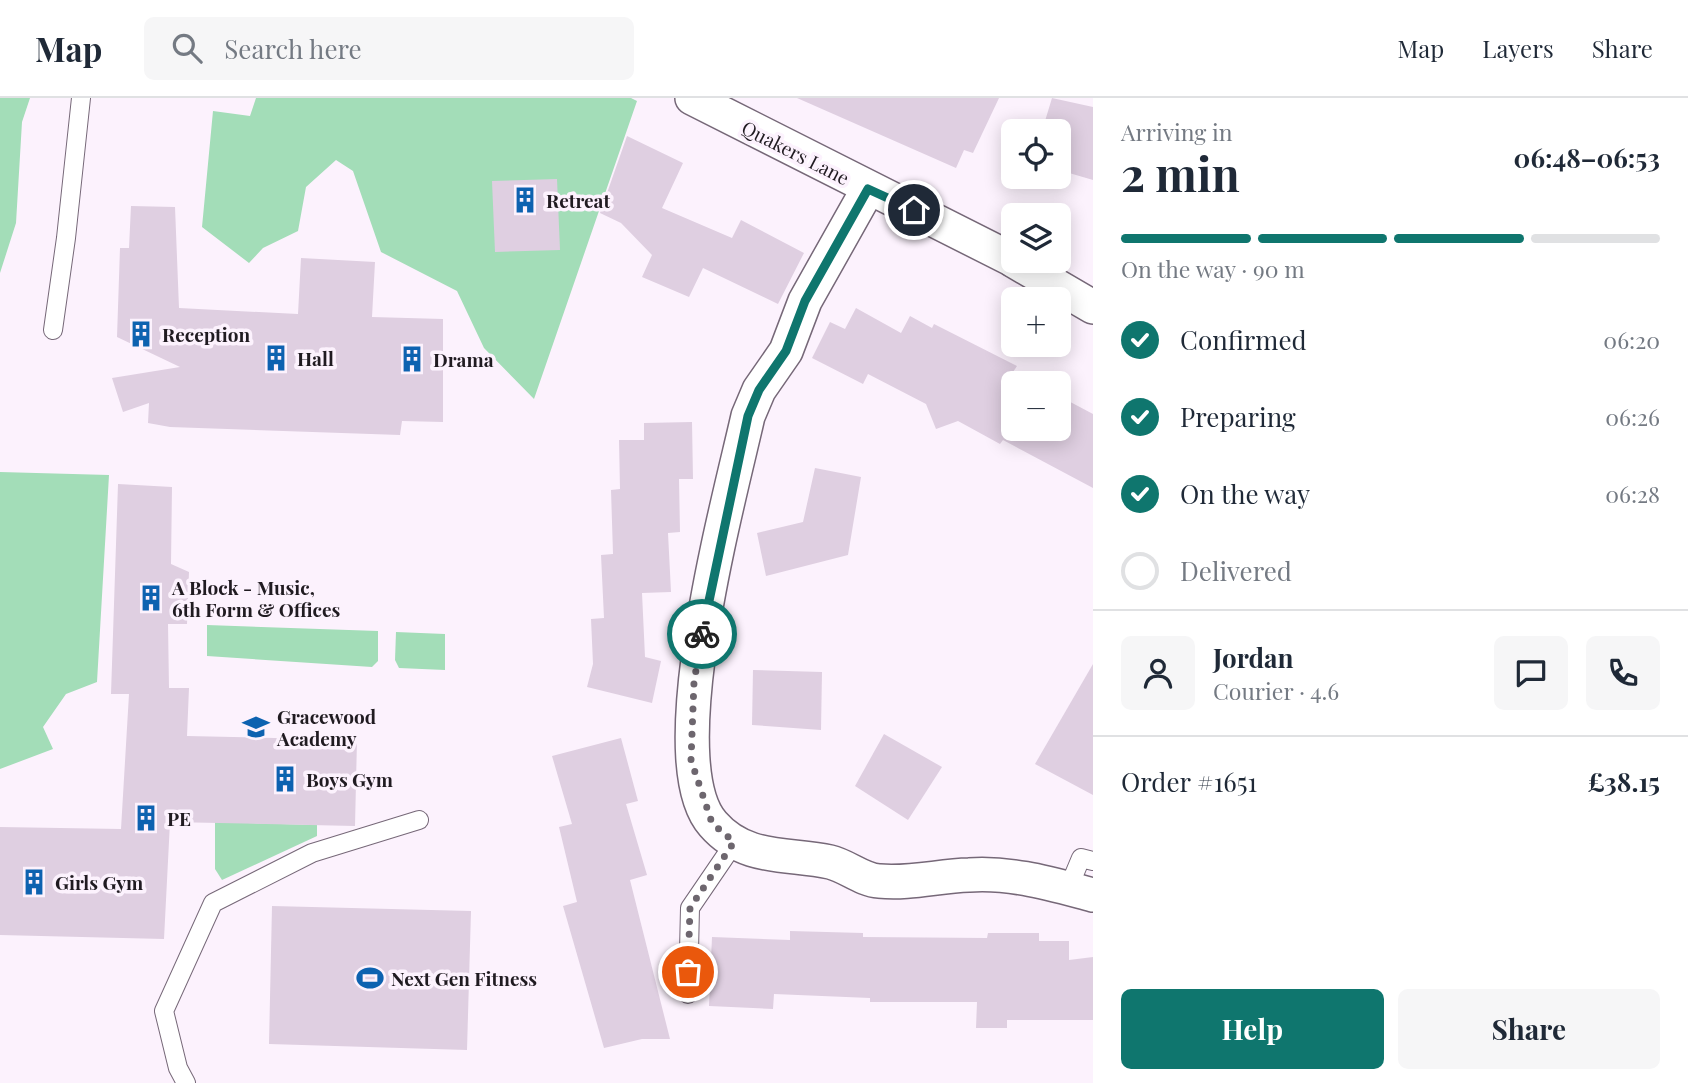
<!DOCTYPE html>
<html lang="en">
<head>
<meta charset="utf-8">
<style>
	:root { --surface:#fff; --page:#f6f6f7; --text:#1f2937; --muted:#747a83; --line:#e0e1e3; --accent:#0f766e }
	body { margin:0; font-family:"Playfair Display",serif; background:var(--page); color:var(--text); height:100vh; display:flex; flex-direction:column; font-size:26px; white-space:nowrap }
	* { box-sizing:border-box; margin:0 }
	p { font-size:23px; color:var(--muted) }
	.icon { flex:none; width:38px; height:38px; fill:none; stroke:currentColor; stroke-width:2; stroke-linecap:round; stroke-linejoin:round }
	.map { position:relative; flex:1; overflow:hidden }
	.sheet { display:flex; flex-direction:column; background:var(--surface); width:595px }
	.sheet>* { flex:none }
	.buttons { position:absolute; left:1001px; top:21px; display:grid; gap:14px }
	.buttons a { display:grid; place-items:center; width:70px; height:70px; border-radius:10px; background:var(--surface); box-shadow:0 4px 18px #0003; font-size:35px }
	.pin { position:absolute; display:grid; place-items:center; width:60px; height:60px; color:#fff; margin:-30px; border:4px solid #fff; border-radius:50%; box-shadow:0 2px 7px #0007 }
	.courier { position:absolute; display:grid; place-items:center; width:70px; height:70px; margin:-35px; border:5px solid #0f766e; border-radius:50%; background:#fff; color:#222; box-shadow:0 2px 9px #0007 }
	.summary em { font-style:normal; font-weight:700 }
	.summary div { display:flex; flex-direction:column-reverse }
	.summary { display:flex; align-items:center; justify-content:space-between; height:119px; padding:0 28px }
	h1 { font-size:46px; font-weight:700; line-height:52px }
	.bar { display:grid; grid-template-columns:repeat(4,1fr); gap:10px 7px; align-content:center; height:84px; padding:0 28px }
	.bar i { height:9px; border-radius:5px; background:var(--line) }
	.bar .current { background:var(--accent) }
	.bar p { grid-column:span 4 }
	.line { display:flex; align-items:center; gap:18px; padding:0 28px; border-top:2px solid var(--line) }
	.line div { flex:1 }
	.round { display:grid; place-items:center; flex:none; width:74px; height:74px; border-radius:10px; background:var(--page) }
	ol { padding:0 28px; list-style:none }
	li { display:flex; align-items:center; gap:21px; height:77px }
	li p { margin-inline-start:auto }
	li .icon { padding:7px; border-radius:50%; background:var(--accent); color:#fff; stroke-width:4 }
	li:last-child { color:var(--muted) }
	li i { width:38px; height:38px; border:4px solid var(--line); border-radius:50% }
	.cta { display:flex; gap:14px; margin-top:auto; padding:14px 28px }
	.cta a { flex:1; height:80px; border-radius:10px; background:var(--accent); color:#fff; font-size:28px; font-weight:700; line-height:80px; text-align:center }
	.cta a+a { background:var(--page); color:var(--text) }
	header { display:flex; align-items:center; gap:42px; box-sizing:border-box; height:98px; padding:0 35px; background:var(--surface); border-bottom:2px solid var(--line) }
	header strong { font-size:33px }
	nav { display:flex; gap:38px; margin-inline-start:auto; font-size:24px }
	.search { width:490px; height:63px; background:var(--page); display:flex; align-items:center; gap:18px; box-sizing:border-box; padding:0 24px; border-radius:10px; color:var(--muted); font-size:26px }
	main { display:flex; flex:1; min-height:0 }
	.map>svg:first-child { display:block }
	.green { fill:#a3ddb8 }
	.building { fill:#dfcfe1 }
	.lines { fill:none; stroke-linecap:round; stroke-linejoin:round }
	.lane-casing { stroke:#766878; stroke-width:20 }
	.street-casing { stroke:#766878; stroke-width:36 }
	.lane { stroke:#fff; stroke-width:18 }
	.street { stroke:#fff; stroke-width:33 }
	.done { stroke:#6d666e; stroke-width:7; stroke-dasharray:0 12.6 }
	.route { stroke:#0f766e; stroke-width:9 }
	.labels { text-anchor:middle; dominant-baseline:central; stroke-width:7; stroke-linejoin:round; paint-order:stroke }
	.street-label { font-size:19px; fill:#201b21; stroke:#fcf2fd }
	.poi-label { font-size:19px; font-weight:bold; fill:#201b21; stroke:#fcf2fd; text-anchor:start }
</style>
</head>
<body>
<header>
<strong>Map</strong>
<div class="search"><svg class="icon" aria-label="search" viewBox="0 0 24 24"><circle cx="10" cy="10" r="6"/><path d="M15 15l6 6"/></svg>Search here</div>
<nav><a>Map</a><a>Layers</a><a>Share</a></nav>
</header>
<main>
<div class="map">
<svg width="1093" height="985" viewBox="0 0 1093 985">
	<rect width="100%" height="100%" fill="#fcf2fd"/>
	<g class="green">
		<path d="M0,0H30L22,24L16,125L0,175Z"/>
		<path d="M256,0H631L637,3L534,301L484,250L457,193L381,154L353,73L336,62L306,89L298,133L263,150L249,165L202,129L213,13L250,18Z"/>
		<path d="M0,374L109,377L97,584L66,596L43,629L53,651L0,671Z"/>
		<path d="M207,527L378,533V563L372,569L207,558Z"/>
		<path d="M396,534L445,536V572L399,570L395,562Z"/>
		<path d="M215,724L317,727V738L222,782L215,771Z"/>
	</g>
	<g class="building">
		<path d="M797,0H999L973,55L964,52L956,70Z"/>
		<path d="M1052,0L1093,9V82L1059,72V33H1042Z"/>
		<path d="M627,38L683,65L662,110L732,140L741,122L804,155L778,206L703,170L689,199L642,179L652,157L621,125L600,115Z"/>
		<path d="M557,81L560,152L495,154L492,83Z"/>
		<path d="M131,108L175,109L179,210L298,216L301,160L375,164L372,219L443,221V324L402,323L400,337L170,329L148,325L149,305L123,314L112,280L180,269L117,239L120,150H129Z"/>
		<path d="M856,210L901,235L910,218L932,230L934,226L1017,268L1013,274L1034,285H1013V331H1059V298L1093,316V390L1003,342L1000,346L958,323L936,331L926,306L868,276L863,286L812,260L830,224L845,231Z"/>
		<path d="M692,324L693,381H679L680,434L668,435L671,494L642,495L645,559L661,563L652,605L587,589L593,566L591,521L604,520L601,457L613,456L611,392L620,391L619,342H644V325Z"/>
		<path d="M815,370L861,379L848,457L766,478L757,435L803,424Z"/>
		<path d="M118,386L172,389L171,466L189,474L187,526H168L169,590H189L187,638L357,642L355,728L170,724L164,841L0,837V729L121,731L129,596H111Z"/>
		<path d="M1093,566V697L1035,666Z"/>
		<path d="M753,572L822,574L821,632L752,627Z"/>
		<path d="M884,636L942,669L908,722L855,688Z"/>
		<path d="M621,640L638,703L626,706L647,777L630,782L670,941H642L604,950L563,808L577,804L559,729L572,726L552,658Z"/>
		<path d="M272,808L471,813L467,952L269,946Z"/>
		<path d="M790,833L863,835V839L987,840L988,835H1039V843H1069V862L1093,859V922H1007V930H976L977,904H870V900L774,896L773,911L709,908L712,839L790,842Z"/>
	</g>
	<g class="lines">
		<g class="lane-casing">
			<g id="lane">
				<path d="M53,232L66,140L81,0"/>
				<path d="M1068,791L1081,760L1093,763"/>
				<path d="M688,896L690,810L735,744"/>
				<path d="M186,985L178,970L164,913L213,805L312,755L419,722"/>
			</g>
		</g>
		<g class="street-casing">
			<g id="street">
				<path d="M692,0L1013,162"/>
				<path d="M868,91L805,203L786,253L759,292L748,318C730,399 657,663 713,726C745,763 788,755 830,764C847,768 862,782 879,783C910,786 938,778 969,777C1012,774 1051,786 1093,797"/>
				<path d="M1014,163L1093,209"/>
			</g>
		</g>
		<use href="#lane" class="lane"/>
		<use href="#street" class="street"/>
	</g>
	<g class="lines">
		<path class="done" d="M688,874L690,810L734,744L712,725L691,662L694,584L702,536"/>
		<path class="route" d="M702,536L748,318L759,292L786,253L805,203L868,91L914,112"/>
	</g>
	<defs>
		<g id="building-bare" transform="scale(2.1)"><path d="M-4-6H4V6H1V3H-1V6H-4ZM-2.5-4.3h1.7v1.8h-1.7ZM.8-4.3h1.7v1.8H.8ZM-2.5-1h1.7V.8h-1.7ZM.8-1h1.7V.8H.8Z" fill="#0d62b0" stroke="#fcf2fd" stroke-width="2.5" paint-order="stroke"/></g>
		<g id="school-bare" transform="scale(2.1)"><path d="M0-5L7-2L0 1L-7-2ZM-4 1L0 2.5L4 1V4Q0 6-4 4Z" fill="#0d62b0" stroke="#fcf2fd" stroke-width="2.5" paint-order="stroke"/></g>
		<g id="stadium-bare" transform="scale(2.1)"><path d="M0-5a6.5 5 0 1 0 0 10a6.5 5 0 1 0 0-10ZM-3.5-1.8h7v3.6h-7Z" fill="#0d62b0" stroke="#fcf2fd" stroke-width="2.5" paint-order="stroke"/></g>
	</defs>
	<g fill-rule="evenodd">
		<use href="#building-bare" x="525" y="102"/>
		<use href="#building-bare" x="141" y="236"/>
		<use href="#building-bare" x="276" y="260"/>
		<use href="#building-bare" x="412" y="261"/>
		<use href="#building-bare" x="151" y="500"/>
		<use href="#school-bare" x="256" y="629"/>
		<use href="#building-bare" x="285" y="681"/>
		<use href="#building-bare" x="146" y="720"/>
		<use href="#building-bare" x="34" y="784"/>
		<use href="#stadium-bare" x="370" y="880"/>
	</g>
	<g class="labels">
		<g class="street-label">
			<text transform="translate(796 54) rotate(27)">Quakers Lane</text>
		</g>
		<g class="poi-label">
			<text x="546" y="102">Retreat</text>
			<text x="162" y="236">Reception</text>
			<text x="297" y="260">Hall</text>
			<text x="433" y="261">Drama</text>
			<text x="172" y="489">A Block - Music,<tspan x="172" dy="22">6th Form &amp; Offices</tspan></text>
			<text x="277" y="618">Gracewood<tspan x="277" dy="22">Academy</tspan></text>
			<text x="306" y="681">Boys Gym</text>
			<text x="167" y="720">PE</text>
			<text x="55" y="784">Girls Gym</text>
			<text x="391" y="880">Next Gen Fitness</text>
		</g>
	</g>
</svg>
<div class="buttons">
<a><svg class="icon" aria-label="locate" viewBox="0 0 24 24"><circle cx="12" cy="12" r="6"/><path d="M12 2v4M12 18v4M2 12h4M18 12h4"/></svg></a>
<a><svg class="icon" aria-label="layers" viewBox="0 0 24 24"><path d="M12 4l9 5-9 5-9-5zM3 14l9 5 9-5"/></svg></a>
<a>+</a>
<a>−</a>
</div>
<div class="pin" style="left:688px;top:874px;background:#ea580c"><svg class="icon" aria-label="bag" viewBox="0 0 24 24"><path d="M5 8h14l-1 12H6zM9 8a3 3 0 0 1 6 0"/></svg></div>
<div class="pin" style="left:914px;top:112px;background:#1f2937"><svg class="icon" aria-label="home" viewBox="0 0 24 24"><path d="M3 11l9-7 9 7M6 9v11h12V9"/></svg></div>
<div class="courier" style="left:702px;top:536px"><svg class="icon" aria-label="bike" viewBox="0 0 24 24"><circle cx="6" cy="16" r="4"/><circle cx="18" cy="16" r="4"/><path d="M6 16l4-8h5l3 8M10 8l3 8H6M13 5h3"/></svg></div>
</div>
<section class="sheet">
<div class="summary"><div><h1>2 min</h1><p>Arriving in</p></div><em>06:48–06:53</em></div>
<div class="bar"><i class="current"></i><i class="current"></i><i class="current"></i><i></i><p>On the way · 90 m</p></div>
<ol>
<li><svg class="icon" aria-label="check" viewBox="0 0 24 24"><path d="M5 12l5 5 9-10"/></svg>Confirmed<p>06:20</p></li>
<li><svg class="icon" aria-label="check" viewBox="0 0 24 24"><path d="M5 12l5 5 9-10"/></svg>Preparing<p>06:26</p></li>
<li><svg class="icon" aria-label="check" viewBox="0 0 24 24"><path d="M5 12l5 5 9-10"/></svg>On the way<p>06:28</p></li>
<li><i></i>Delivered</li>
</ol>
<div class="line" style="height:126px"><a class="round"><svg class="icon" aria-label="person" viewBox="0 0 24 24"><circle cx="12" cy="8" r="4"/><path d="M4 21q1-7 8-7t8 7"/></svg></a><div><b>Jordan</b><p>Courier · 4.6</p></div><a class="round"><svg class="icon" aria-label="chat" viewBox="0 0 24 24"><path d="M4 5h16v11H9l-5 4z"/></svg></a><a class="round"><svg class="icon" aria-label="phone" viewBox="0 0 24 24"><path d="M5 4h4l2 5-3 2q2 4 5 5l2-3 5 2v4C11 20 4 13 5 4z"/></svg></a></div>
<div class="line" style="height:91px"><div>Order #1651</div><b>£38.15</b></div>
<div class="cta"><a>Help</a><a>Share</a></div>
</section>
</main>
</body>
</html>
